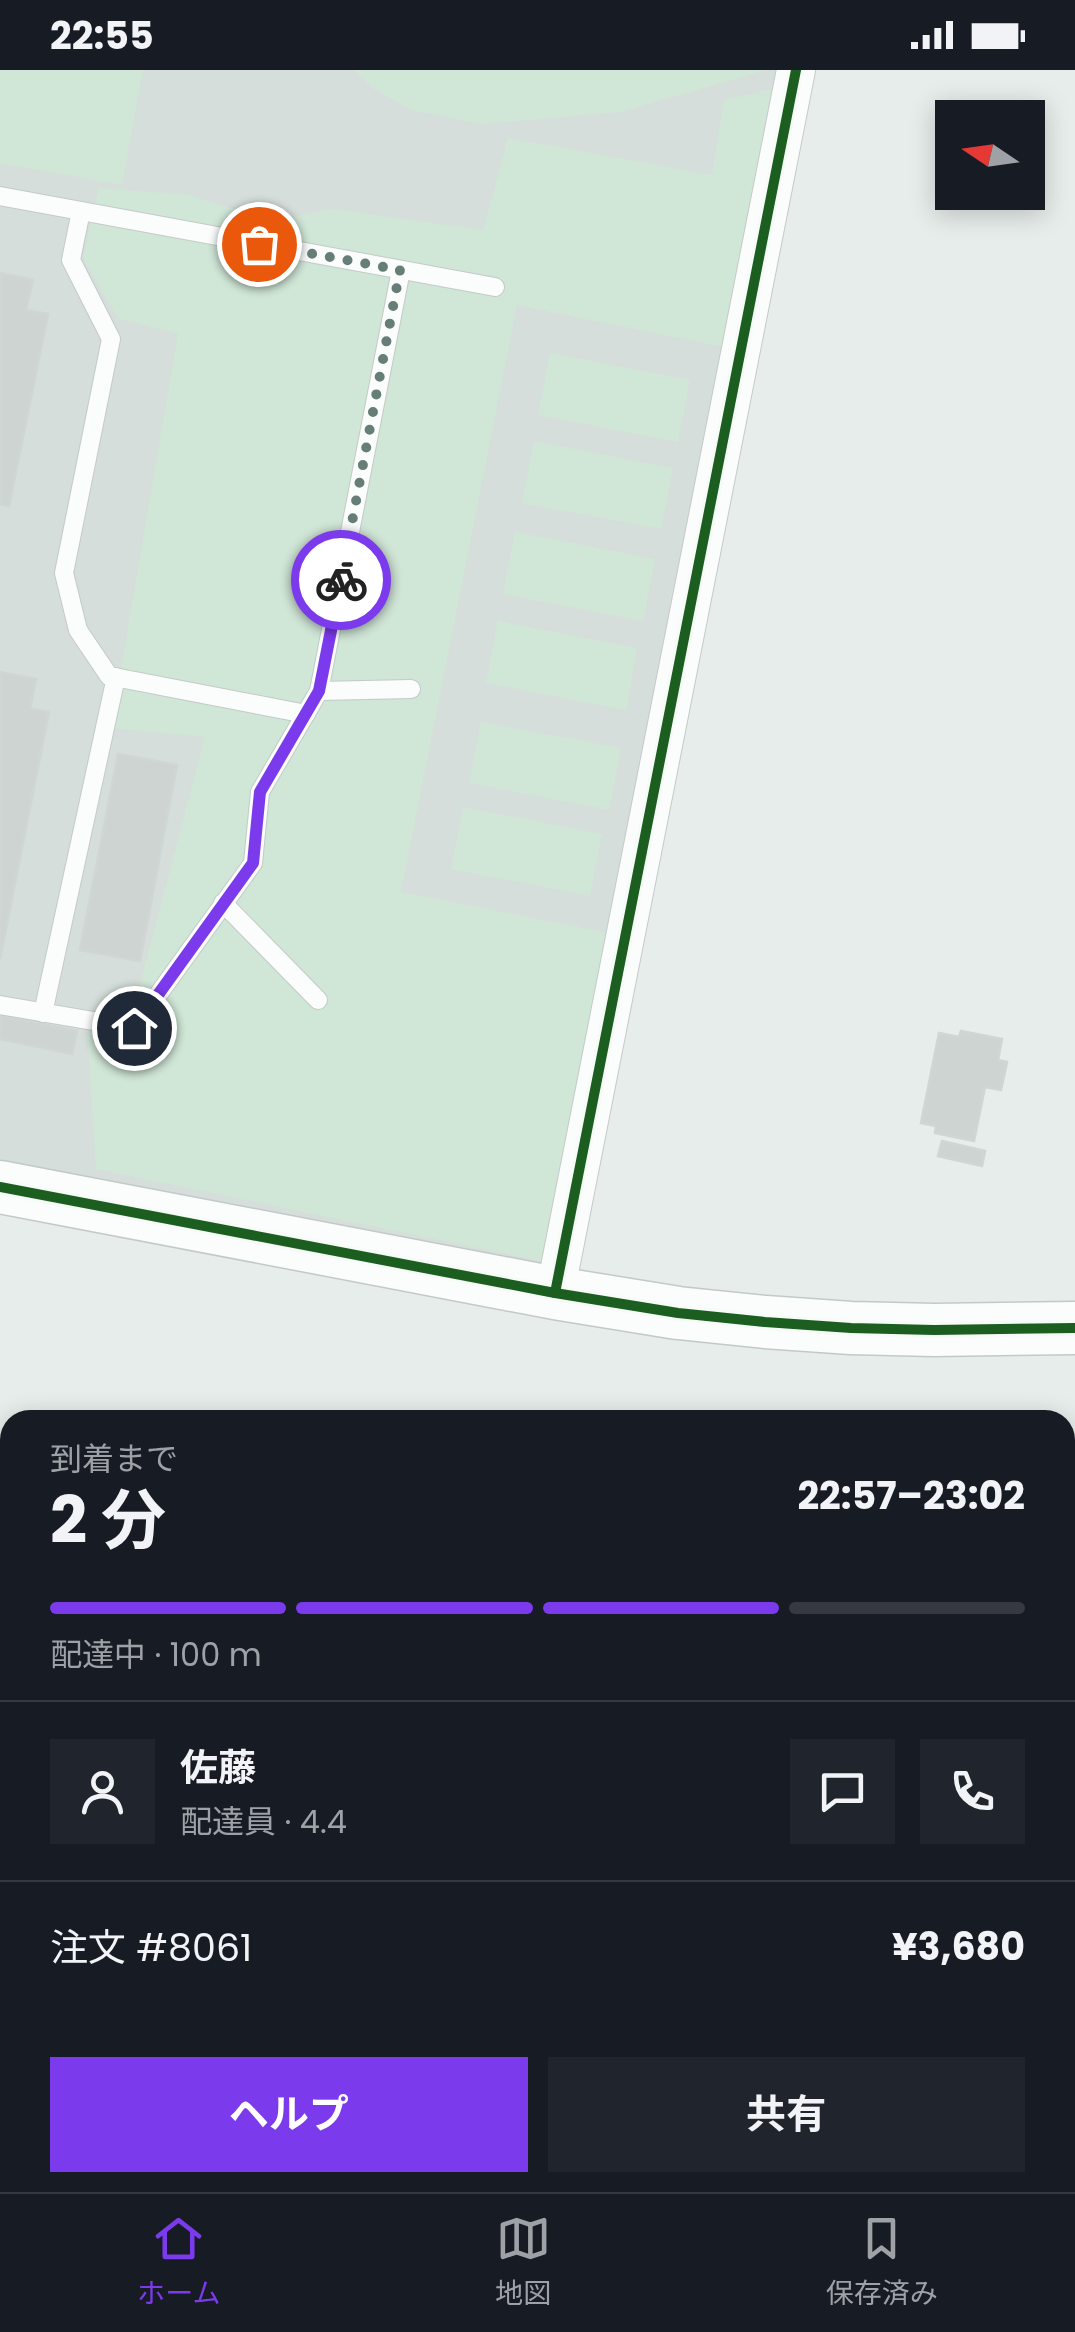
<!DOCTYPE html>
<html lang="ja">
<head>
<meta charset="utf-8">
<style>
	:root { --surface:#171b24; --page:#20242c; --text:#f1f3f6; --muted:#9ea1a6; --line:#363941; --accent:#7c3aed }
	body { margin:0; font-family:Poppins,"Noto Sans JP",sans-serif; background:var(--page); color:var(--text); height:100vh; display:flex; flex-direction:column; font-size:38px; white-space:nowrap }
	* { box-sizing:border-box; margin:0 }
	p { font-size:32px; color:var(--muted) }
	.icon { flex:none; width:55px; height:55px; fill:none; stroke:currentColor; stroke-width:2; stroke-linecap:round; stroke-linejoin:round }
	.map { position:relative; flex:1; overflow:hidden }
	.sheet { position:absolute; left:0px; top:1340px; width:1075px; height:782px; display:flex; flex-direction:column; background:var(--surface); border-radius:30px 30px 0 0; box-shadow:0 5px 25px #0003 }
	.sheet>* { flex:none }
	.needle { width:65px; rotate:283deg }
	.fabs { position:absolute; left:935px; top:30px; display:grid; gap:20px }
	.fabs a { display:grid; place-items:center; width:110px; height:110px; border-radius:0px; background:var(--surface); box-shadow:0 5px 25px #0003; font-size:50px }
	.pin { position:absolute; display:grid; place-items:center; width:85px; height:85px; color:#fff; margin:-42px; border:5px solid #fff; border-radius:50%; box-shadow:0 2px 10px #0007 }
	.courier { position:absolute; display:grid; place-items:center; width:100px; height:100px; margin:-50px; border:8px solid #7c3aed; border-radius:50%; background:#fff; color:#222; box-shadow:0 2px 12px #0007 }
	.head em { font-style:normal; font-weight:700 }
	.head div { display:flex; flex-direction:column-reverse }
	.head { display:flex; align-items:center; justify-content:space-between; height:170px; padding:0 50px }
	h1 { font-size:65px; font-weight:700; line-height:75px }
	.bar { display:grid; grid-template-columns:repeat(4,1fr); gap:15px 10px; align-content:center; height:120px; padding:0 50px }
	.bar i { height:12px; border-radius:8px; background:var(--line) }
	.bar .active { background:var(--accent) }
	.bar p { grid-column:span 4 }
	.line { display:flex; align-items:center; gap:25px; padding:0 50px; border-top:2px solid var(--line) }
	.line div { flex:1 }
	.round { display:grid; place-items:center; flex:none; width:105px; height:105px; border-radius:0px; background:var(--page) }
	.cta { display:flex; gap:20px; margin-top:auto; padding:20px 50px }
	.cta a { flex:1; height:115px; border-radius:0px; background:var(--accent); color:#fff; font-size:40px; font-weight:700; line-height:115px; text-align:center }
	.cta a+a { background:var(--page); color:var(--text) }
	.status { display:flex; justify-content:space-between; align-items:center; height:70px; padding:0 50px; background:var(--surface); direction:ltr }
	.status svg { height:28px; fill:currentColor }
	.tabs { display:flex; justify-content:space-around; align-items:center; height:140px; border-top:2px solid var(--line); background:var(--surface); font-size:28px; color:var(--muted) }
	.tabs a { display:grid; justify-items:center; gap:5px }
	.tabs .active { color:var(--accent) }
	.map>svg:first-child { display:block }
	.built { fill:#d5deda }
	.green { fill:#d0e6d7 }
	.building { fill:#ced4d2; stroke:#d0d6d3; stroke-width:2.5 }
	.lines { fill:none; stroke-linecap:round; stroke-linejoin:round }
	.lane-casing { stroke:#c4cac8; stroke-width:20 }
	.street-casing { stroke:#c4cac8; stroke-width:40 }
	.secondary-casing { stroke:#c2cac7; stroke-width:55 }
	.lane { stroke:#fbfcfc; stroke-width:18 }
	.street { stroke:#fbfcfc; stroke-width:38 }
	.secondary { stroke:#fbfcfc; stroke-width:52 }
	.cycleway-casing { stroke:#f6fbf8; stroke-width:16 }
	.cycleway { stroke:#1b5e20; stroke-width:10 }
	.done { stroke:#677e78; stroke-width:10; stroke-dasharray:0 18 }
	.route { stroke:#7c3aed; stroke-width:12 }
</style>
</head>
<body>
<div class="status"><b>22:55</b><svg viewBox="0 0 49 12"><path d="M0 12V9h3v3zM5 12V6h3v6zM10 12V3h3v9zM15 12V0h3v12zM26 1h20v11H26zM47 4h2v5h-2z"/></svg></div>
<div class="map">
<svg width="1075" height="2122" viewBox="0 0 1075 2122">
	<rect width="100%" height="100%" fill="#e7edea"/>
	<path class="built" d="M0,0H787L551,1199L0,1091Z"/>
	<g class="green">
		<path d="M0,0H143L122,115L0,93Z"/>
		<path d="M354,0H767L620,42L482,54L411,40L374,19Z"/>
		<path d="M778,18L733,279L517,235L401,822L608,863L546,1192L96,1099L87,956L134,937L205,667L111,658L178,264L118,249L83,188L99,118L189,125L272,151L333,139L483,160L508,68L712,105L724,30Z"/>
		<path d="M550,283L690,310L678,372L538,345Z"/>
		<path d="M534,371L673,398L661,459L522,433Z"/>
		<path d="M515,462L655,489L643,551L503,524Z"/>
		<path d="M498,551L637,578L626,640L486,613Z"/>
		<path d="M481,652L621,678L609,740L469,713Z"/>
		<path d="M463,737L602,764L590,826L451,799Z"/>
	</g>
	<g class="building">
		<path d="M0,203L33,210L26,240L48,244L9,436L0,434Z"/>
		<path d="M0,602L36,609L30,639L49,642L0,889Z"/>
		<path d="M118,684L177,695L140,891L80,880Z"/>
		<path d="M0,945L77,961L72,984L0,969Z"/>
		<path d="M961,961L1002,969L998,990L1007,992L1001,1020L985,1017L974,1071L935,1063L936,1056L921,1053L939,963L959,967Z"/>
		<path d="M942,1071L985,1081L982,1096L938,1086Z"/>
		<path d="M1065,1990L1075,1991L1073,2122H1028L1029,2112H1065Z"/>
	</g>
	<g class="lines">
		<g class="lane-casing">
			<g id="lane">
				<path d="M0,126L495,217"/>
				<path d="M81,141L71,190L111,269L64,503L78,560L109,606L306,644"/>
				<path d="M319,621L411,619"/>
				<path d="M223,833L318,930"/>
				<path d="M0,935L134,958L253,793L260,722L319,621L401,200"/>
				<path d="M43,943L116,607"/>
			</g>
		</g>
		<g class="street-casing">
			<g id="street">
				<path d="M555,1223L796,0"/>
				<path d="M1065,1666L1075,1598"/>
				<path d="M1065,1971L1075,1969"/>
				<path d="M550,2122L567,2112"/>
			</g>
		</g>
		<g class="secondary-casing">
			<path id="secondary" d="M0,1117L555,1223L678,1243L765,1252L851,1258L934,1260L1075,1258"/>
		</g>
		<use href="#lane" class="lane"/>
		<use href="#street" class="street"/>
		<use href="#secondary" class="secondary"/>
		<g class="cycleway-casing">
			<g id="cycleway">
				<path d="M0,1117L555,1223L678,1243L765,1252L851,1258L934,1260L1075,1258"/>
				<path d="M555,1223L796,0"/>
			</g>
		</g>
		<use href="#cycleway" class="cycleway"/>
	</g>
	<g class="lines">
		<path class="done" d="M259,174L400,200L341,510"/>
		<path class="route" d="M134,958L253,793L260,722L319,621L341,510"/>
	</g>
</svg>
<div class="fabs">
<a><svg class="needle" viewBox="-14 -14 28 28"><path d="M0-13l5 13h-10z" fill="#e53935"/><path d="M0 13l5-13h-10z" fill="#9ea1a6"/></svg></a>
</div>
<div class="pin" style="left:259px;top:174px;background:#ea580c"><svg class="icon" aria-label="bag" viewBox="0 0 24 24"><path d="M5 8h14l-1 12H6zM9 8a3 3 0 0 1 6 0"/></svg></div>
<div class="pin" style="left:134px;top:958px;background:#1f2937"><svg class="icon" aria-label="home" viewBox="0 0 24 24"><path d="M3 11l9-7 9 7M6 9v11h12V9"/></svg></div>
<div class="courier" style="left:341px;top:510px"><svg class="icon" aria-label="bike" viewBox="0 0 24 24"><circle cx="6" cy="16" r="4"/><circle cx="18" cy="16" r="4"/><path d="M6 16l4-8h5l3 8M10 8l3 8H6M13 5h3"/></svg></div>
<section class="sheet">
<div class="head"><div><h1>2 分</h1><p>到着まで</p></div><em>22:57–23:02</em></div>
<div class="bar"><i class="active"></i><i class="active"></i><i class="active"></i><i></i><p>配達中 · 100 m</p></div>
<div class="line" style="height:180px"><a class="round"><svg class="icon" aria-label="person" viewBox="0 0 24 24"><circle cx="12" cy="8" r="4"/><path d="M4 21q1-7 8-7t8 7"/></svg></a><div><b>佐藤</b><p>配達員 · 4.4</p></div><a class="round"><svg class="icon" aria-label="chat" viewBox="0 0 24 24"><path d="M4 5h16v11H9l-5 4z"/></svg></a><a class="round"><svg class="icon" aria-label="phone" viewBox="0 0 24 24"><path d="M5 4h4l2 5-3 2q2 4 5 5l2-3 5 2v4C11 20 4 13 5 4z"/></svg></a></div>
<div class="line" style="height:130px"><div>注文 #8061</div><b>¥3,680</b></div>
<div class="cta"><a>ヘルプ</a><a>共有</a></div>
</section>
</div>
<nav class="tabs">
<a class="active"><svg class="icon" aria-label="home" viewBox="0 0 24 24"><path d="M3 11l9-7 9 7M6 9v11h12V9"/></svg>ホーム</a>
<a><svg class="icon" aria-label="map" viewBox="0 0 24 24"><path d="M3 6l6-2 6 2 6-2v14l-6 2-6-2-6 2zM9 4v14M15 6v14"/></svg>地図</a>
<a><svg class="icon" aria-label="saved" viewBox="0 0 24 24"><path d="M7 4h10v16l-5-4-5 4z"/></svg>保存済み</a>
</nav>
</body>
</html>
